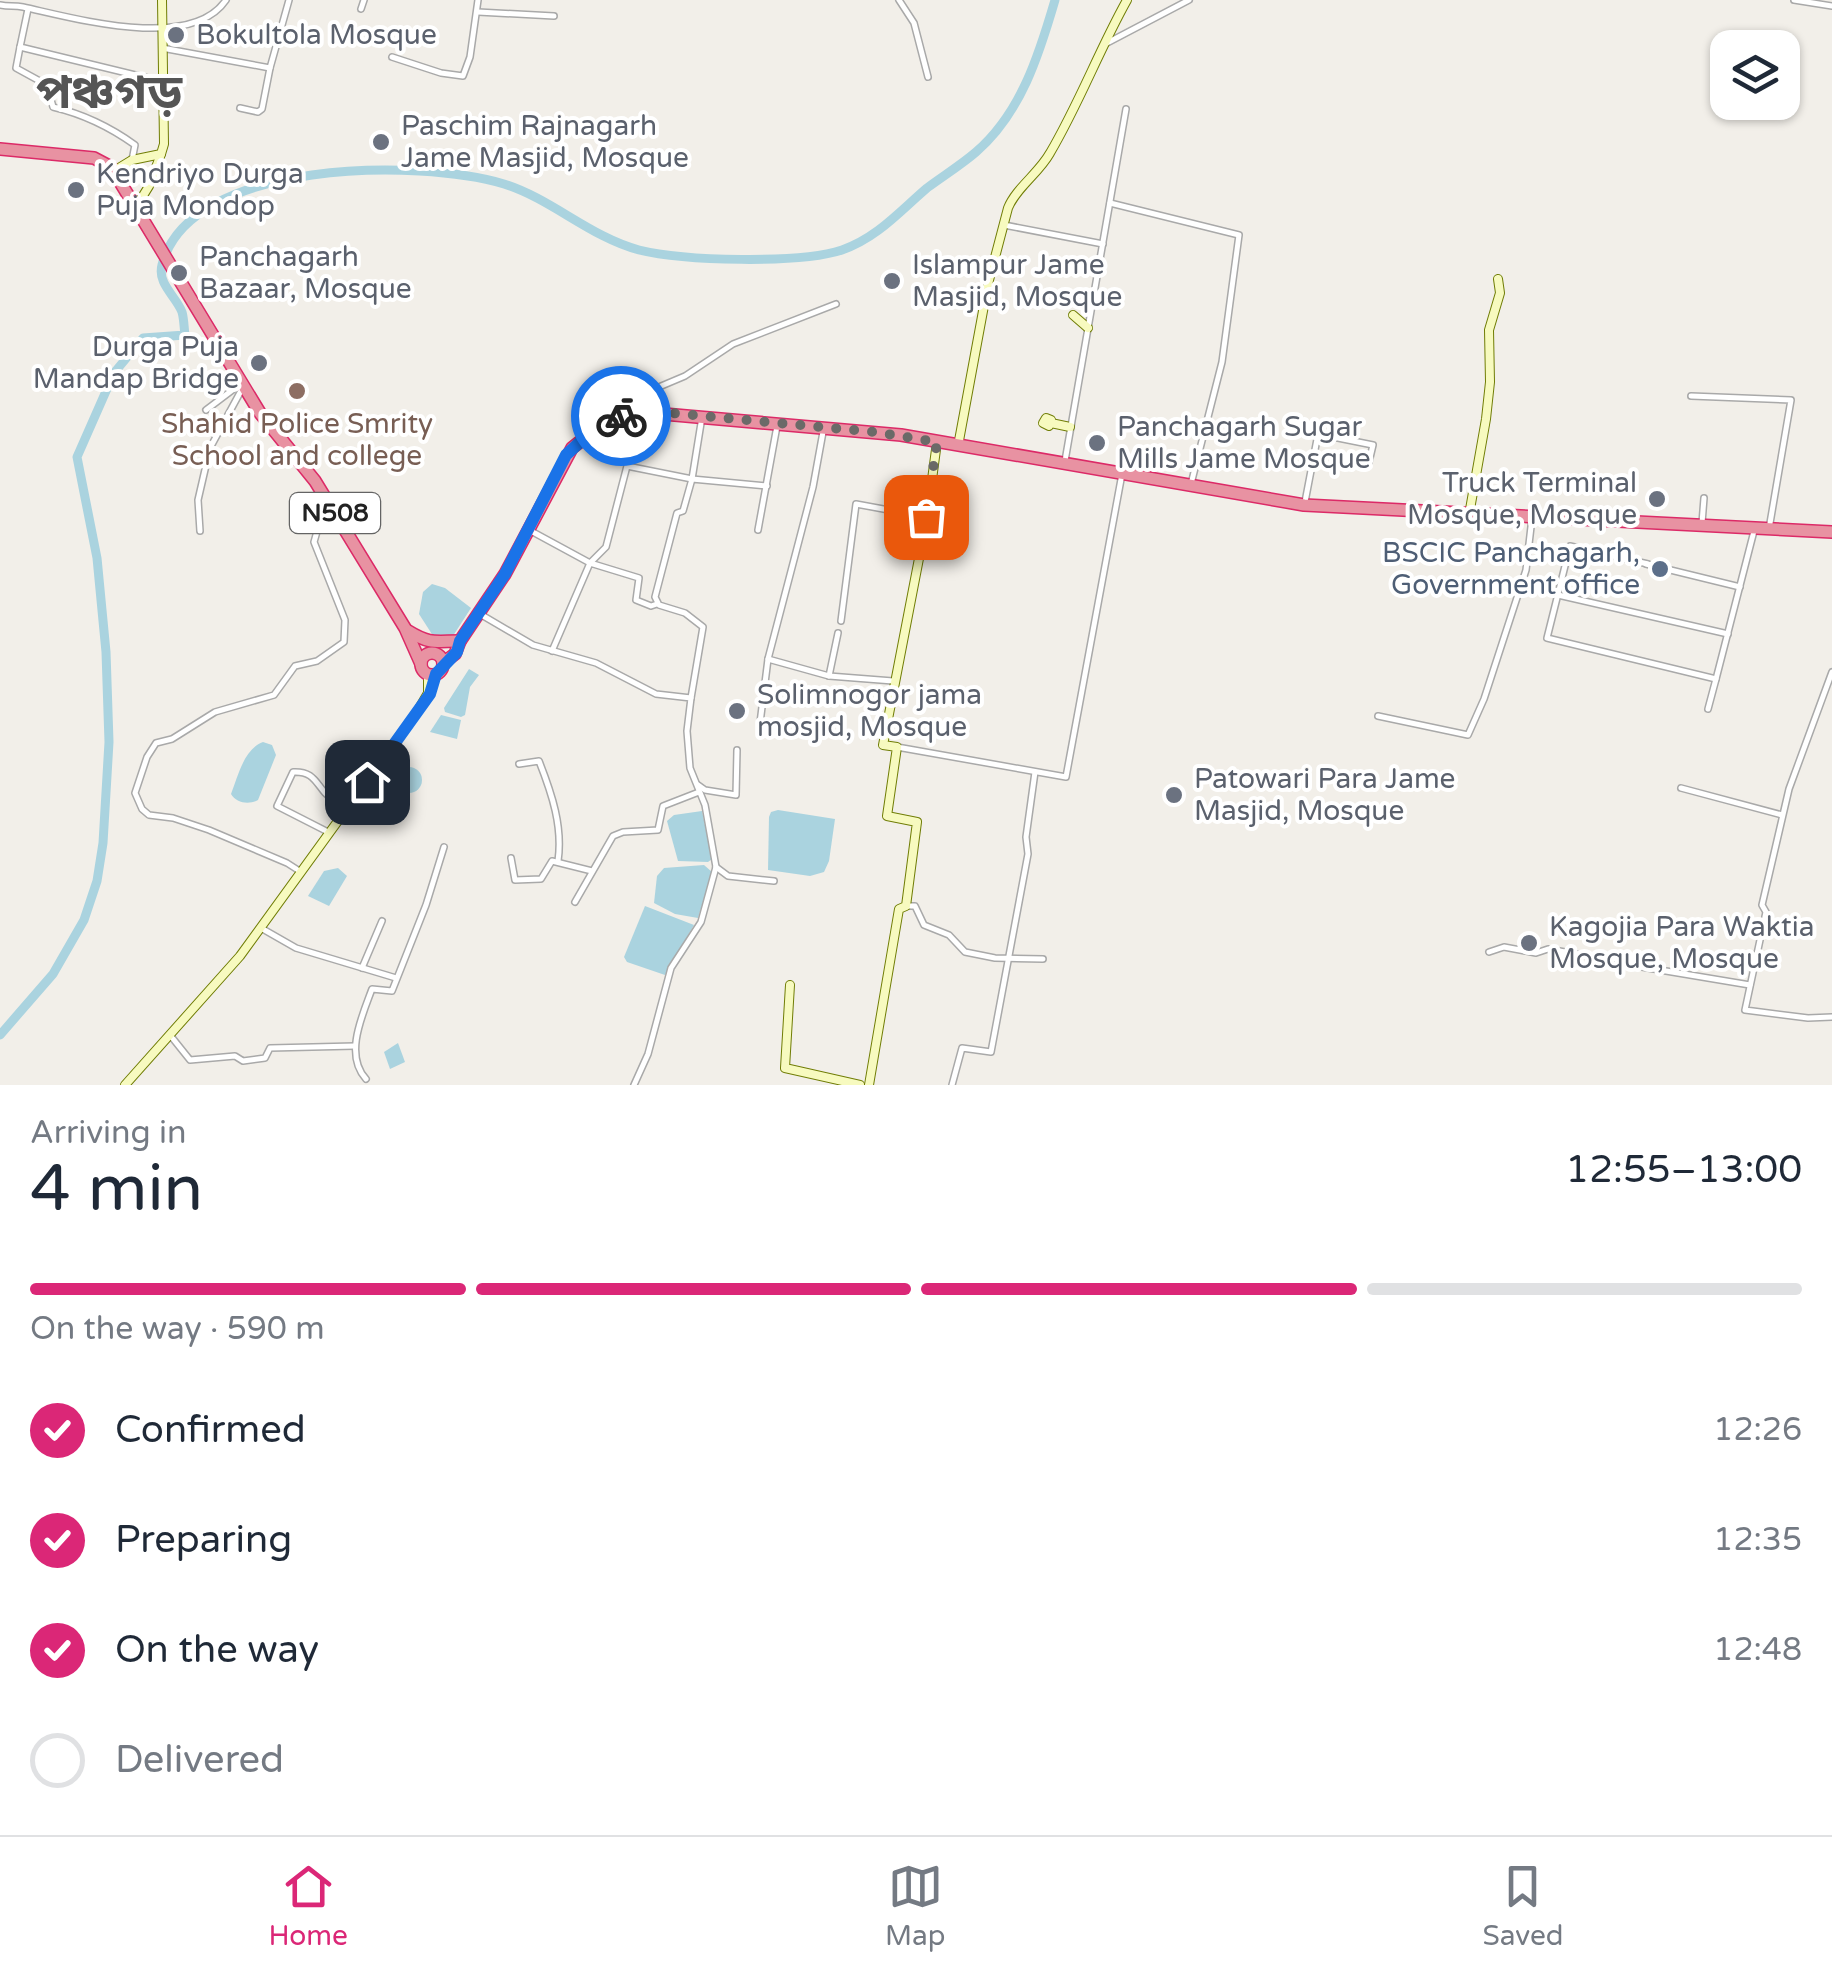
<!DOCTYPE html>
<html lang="en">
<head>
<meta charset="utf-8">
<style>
	:root { --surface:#fff; --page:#f2f2f3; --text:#1f2937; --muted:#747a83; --line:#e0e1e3; --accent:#db2777 }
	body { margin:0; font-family:"Varela Round","Noto Sans Bengali",sans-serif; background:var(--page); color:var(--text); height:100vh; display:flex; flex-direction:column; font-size:38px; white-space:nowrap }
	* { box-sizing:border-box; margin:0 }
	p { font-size:32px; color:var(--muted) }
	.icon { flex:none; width:55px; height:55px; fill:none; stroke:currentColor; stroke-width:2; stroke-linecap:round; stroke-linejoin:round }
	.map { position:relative; height:1085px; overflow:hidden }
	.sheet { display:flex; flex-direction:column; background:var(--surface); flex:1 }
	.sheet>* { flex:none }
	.buttons { position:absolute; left:1710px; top:30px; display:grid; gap:20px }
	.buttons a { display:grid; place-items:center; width:90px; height:90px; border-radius:20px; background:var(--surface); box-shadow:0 2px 8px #0004; font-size:50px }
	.pin { position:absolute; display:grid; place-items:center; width:85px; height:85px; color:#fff; margin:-42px; border-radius:20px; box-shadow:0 5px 15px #0006 }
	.courier { position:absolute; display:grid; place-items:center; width:100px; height:100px; margin:-50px; border:8px solid #1a73e8; border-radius:50%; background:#fff; color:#222; box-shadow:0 2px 12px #0007 }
	.overview em { font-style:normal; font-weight:600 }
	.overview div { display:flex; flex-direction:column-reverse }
	.overview { display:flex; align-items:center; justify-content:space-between; height:170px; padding:0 30px }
	h1 { font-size:65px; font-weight:600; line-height:75px }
	.bar { display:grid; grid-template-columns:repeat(4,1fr); gap:15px 10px; align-content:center; height:120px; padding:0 30px }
	.bar i { height:12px; border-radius:8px; background:var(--line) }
	.bar .selected { background:var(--accent) }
	.bar p { grid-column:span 4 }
	ol { padding:0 30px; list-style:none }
	li { display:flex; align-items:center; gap:30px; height:110px }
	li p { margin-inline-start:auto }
	li .icon { padding:10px; border-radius:50%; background:var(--accent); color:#fff; stroke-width:4 }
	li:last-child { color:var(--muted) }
	li i { width:55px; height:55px; border:5px solid var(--line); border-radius:50% }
	.dock { display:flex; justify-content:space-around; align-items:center; height:140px; border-top:2px solid var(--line); background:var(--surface); font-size:28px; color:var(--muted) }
	.dock a { display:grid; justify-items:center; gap:5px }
	.dock .selected { color:var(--accent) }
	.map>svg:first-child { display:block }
	.water { fill:#aad3df }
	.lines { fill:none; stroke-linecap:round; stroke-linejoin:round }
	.river { stroke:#aad3df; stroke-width:9 }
	.street-casing { stroke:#a9a9a9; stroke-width:8 }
	.secondary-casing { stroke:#707d05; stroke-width:10 }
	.highway-casing { stroke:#dc2a67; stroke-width:14 }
	.street { stroke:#fff; stroke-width:5 }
	.secondary { stroke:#f7fabf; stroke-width:8 }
	.highway { stroke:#e892a2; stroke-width:11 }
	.done { stroke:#6b6a68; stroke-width:10; stroke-dasharray:0 18 }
	.route { stroke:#1a73e8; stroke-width:12 }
	.worship-dot { fill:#6b7280; stroke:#fff; stroke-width:4 }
	.education-dot { fill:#8d6e63; stroke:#fff; stroke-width:4 }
	.service-dot { fill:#5c6f8a; stroke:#fff; stroke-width:4 }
	.labels { text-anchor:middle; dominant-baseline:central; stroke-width:8; stroke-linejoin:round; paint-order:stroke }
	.shield { fill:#fff; stroke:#646464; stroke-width:2.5 }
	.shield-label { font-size:25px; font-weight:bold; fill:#222 }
	.worship-label { font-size:28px; fill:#5b616d; stroke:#fff; text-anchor:start }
	.education-label { font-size:28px; fill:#785e54; stroke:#fff }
	.service-label { font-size:28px; fill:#4e5e75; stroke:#fff; text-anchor:end }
	.town-label { font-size:48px; font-weight:bold; fill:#555; stroke:#fff }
</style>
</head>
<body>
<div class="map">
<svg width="1832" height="1085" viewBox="0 0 1832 1085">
	<rect width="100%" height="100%" fill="#f2efe9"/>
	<g class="water">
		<path d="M432,584L445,588L471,608L451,639L437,642L419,614L423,592Z"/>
		<path d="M469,669L479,675L470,687L465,715L461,717L445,712L444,708Z"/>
		<path d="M441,715L461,720L457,739L430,732Z"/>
		<path d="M263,742L272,745L276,755L258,800C249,805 236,803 231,794C238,776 244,749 263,742Z"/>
		<circle cx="409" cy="780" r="13"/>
		<path d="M778,810L835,819L829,861L824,872L810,876L768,870L769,817L771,812Z"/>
		<path d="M702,811L712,859L708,862L678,861L667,821L674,815Z"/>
		<path d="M704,865L712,872L698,918L675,914L654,903L657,876L664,868Z"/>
		<path d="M338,868L347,876L329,906L308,896L324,871Z"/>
		<path d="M645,906L694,925L665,975L627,962L624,957Z"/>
		<path d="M398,1043L405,1062L390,1069L384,1052Z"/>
	</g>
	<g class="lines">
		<path class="river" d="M0,1035L53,974L84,920L97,881L103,843L109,742L106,652L97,558L77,457L114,373L143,338L185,335C184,328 184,319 182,312C176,296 157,284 162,265C189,158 421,159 504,184C552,199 590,237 639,250C684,261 799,264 842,250C877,238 900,211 927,188C943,176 961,165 976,152C1021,113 1039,55 1055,0"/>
		<g class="street-casing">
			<g id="street">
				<path d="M899,0L914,23L928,77"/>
				<path d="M1794,0L1832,6"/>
				<path d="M0,5C9,7 14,5 23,7C74,18 191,52 226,0"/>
				<path d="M28,9L20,47L164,82"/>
				<path d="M361,9L364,0"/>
				<path d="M478,12L554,16"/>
				<path d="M1107,43L1189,0"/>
				<path d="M20,47L16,68L47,85L53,107C83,114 110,127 135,145L132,160"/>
				<path d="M162,48L270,68L289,0"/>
				<path d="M392,57L441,73L463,76L470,57L478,0"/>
				<path d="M240,108L258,112L262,109L270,68"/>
				<path d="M1110,203L1239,235L1222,362L1191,484"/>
				<path d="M1004,225L1103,244"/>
				<path d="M1691,396L1791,400L1769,529"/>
				<path d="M206,410L239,385"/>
				<path d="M621,416L629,403L640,395L685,376L733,344L836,304"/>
				<path d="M823,432L813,487L768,659L829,676L893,681"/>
				<path d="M1065,461L1126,109"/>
				<path d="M1305,502L1318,434L1373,445L1368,466"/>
				<path d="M1702,523L1704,498"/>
				<path d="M758,530L777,426"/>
				<path d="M200,531L198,500L210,448L242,389"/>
				<path d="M531,531L590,563L606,547L627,466L692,479L702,417"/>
				<path d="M1646,564L1740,587"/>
				<path d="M1648,564L1570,546L1547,638L1716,679L1754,531"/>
				<path d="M1558,595L1728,634"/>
				<path d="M480,614L533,645L596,663L656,694L691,698L687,731L690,768L705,805L716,867L701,922L671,968L648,1054L634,1085"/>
				<path d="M841,621L856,504L927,517"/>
				<path d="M552,651L590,563L639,578L636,600L651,606L657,604"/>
				<path d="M1832,672L1789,789L1762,905L1766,912L1745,1010L1808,1018L1832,1017"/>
				<path d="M829,676L838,633"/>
				<path d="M691,698L703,627L685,613L659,605L655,597L677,513L683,511L692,479L767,486"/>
				<path d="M1708,709L1716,679"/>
				<path d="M1378,716L1468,735L1484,699L1526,570L1532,518"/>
				<path d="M760,723L768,659"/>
				<path d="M897,747L1066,777L1122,474"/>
				<path d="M519,764L539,761C552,794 563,827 558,861"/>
				<path d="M698,785L705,790L736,795L737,750"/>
				<path d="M1681,788L1782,815"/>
				<path d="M330,833L277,806L293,772C312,771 315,781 325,793C330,799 341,802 348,805"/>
				<path d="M511,858L515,880L541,879L552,861L592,871"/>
				<path d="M716,867L728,876L774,881"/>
				<path d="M301,872L287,863L209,830L173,818L149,815L142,809L135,793L147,757L156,743L172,739L215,712L274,695L295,666L317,661L344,642L345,620L314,542L318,528L336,516"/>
				<path d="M575,902L613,836L623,832L658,830L663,806L699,792"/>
				<path d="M906,906H915L924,925L949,935L965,952L995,958L1043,959"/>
				<path d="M261,928L296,948L396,978"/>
				<path d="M1489,952L1504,947L1536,953L1548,949L1599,958L1606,956L1636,966L1750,985"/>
				<path d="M362,968L382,921"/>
				<path d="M170,1035L190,1060L235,1056L243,1061L265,1058L270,1048L355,1046"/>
				<path d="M366,1079C344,1055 362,1016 372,989L392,991L426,905L444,847"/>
				<path d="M952,1085L962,1048L991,1052L1028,854L1026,837L1035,772"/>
			</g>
		</g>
		<g class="secondary-casing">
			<g id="secondary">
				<path d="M114,171L132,160L161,154L164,144L162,0"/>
				<path d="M136,207L149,186L161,154"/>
				<path d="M1073,315L1088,328"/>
				<path d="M1046,418L1051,420L1049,426L1043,423Z"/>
				<path d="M1051,423L1070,427"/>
				<path d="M958,446L988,284L1008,208C1016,188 1039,173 1050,153C1079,104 1099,50 1127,0"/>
				<path d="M1469,515L1486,419L1490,382L1489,330L1500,293L1498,279"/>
				<path d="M430,693L436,674"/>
				<path d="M790,985L785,1068L860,1085"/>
				<path d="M125,1085L240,956L417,712L428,693V674"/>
				<path d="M869,1085L899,909L906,906L917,822L887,816L897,747L883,745L927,517L937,442"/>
			</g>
		</g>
		<g class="highway-casing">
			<g id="highway">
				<path d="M0,149L94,158L111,167L260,413L315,481L405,628L421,664"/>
				<path d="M408,631C431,645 436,641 460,641"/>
				<circle cx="432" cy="664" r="11"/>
				<path d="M443,663L455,654L460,641L505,574L572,448L602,424L641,412L901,435L1304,505L1832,532"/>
			</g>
		</g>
		<use href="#street" class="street"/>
		<use href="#secondary" class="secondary"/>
		<use href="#highway" class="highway"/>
	</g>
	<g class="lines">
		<path class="done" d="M621,416L671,413L875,432L937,442L926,517"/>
		<path class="route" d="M367,782L430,694L436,674L457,652L460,641L505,574L566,455L594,429L621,416"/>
	</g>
	<g class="worship-dot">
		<circle cx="176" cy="35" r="10"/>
		<circle cx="381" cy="142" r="10"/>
		<circle cx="76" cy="190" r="10"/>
		<circle cx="179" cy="273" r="10"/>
		<circle cx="892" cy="281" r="10"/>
		<circle cx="259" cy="363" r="10"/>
		<circle cx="1097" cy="443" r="10"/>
		<circle cx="1657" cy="499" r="10"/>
		<circle cx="737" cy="711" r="10"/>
		<circle cx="1174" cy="795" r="10"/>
		<circle cx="1529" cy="943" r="10"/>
	</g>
	<circle class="education-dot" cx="297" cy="391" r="10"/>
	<circle class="service-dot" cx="1660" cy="569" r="10"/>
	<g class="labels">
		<rect class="shield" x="290" y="493" width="90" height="40" rx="8"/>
		<g class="shield-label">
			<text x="335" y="513">N508</text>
		</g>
		<g class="worship-label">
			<text x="196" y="35">Bokultola Mosque</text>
			<text x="401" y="126">Paschim Rajnagarh<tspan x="401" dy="32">Jame Masjid, Mosque</tspan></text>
			<text x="96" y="174">Kendriyo Durga<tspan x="96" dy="32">Puja Mondop</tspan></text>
			<text x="199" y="257">Panchagarh<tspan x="199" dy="32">Bazaar, Mosque</tspan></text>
			<text x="912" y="265">Islampur Jame<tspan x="912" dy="32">Masjid, Mosque</tspan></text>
			<text x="239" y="347" text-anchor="end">Durga Puja<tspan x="239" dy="32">Mandap Bridge</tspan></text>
			<text x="1117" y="427">Panchagarh Sugar<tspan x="1117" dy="32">Mills Jame Mosque</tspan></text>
			<text x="1637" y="483" text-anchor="end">Truck Terminal<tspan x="1637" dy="32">Mosque, Mosque</tspan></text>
			<text x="757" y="695">Solimnogor jama<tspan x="757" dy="32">mosjid, Mosque</tspan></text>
			<text x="1194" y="779">Patowari Para Jame<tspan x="1194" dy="32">Masjid, Mosque</tspan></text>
			<text x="1549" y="927">Kagojia Para Waktia<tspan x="1549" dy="32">Mosque, Mosque</tspan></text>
		</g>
		<g class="education-label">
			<text x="297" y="424">Shahid Police Smrity<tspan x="297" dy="32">School and college</tspan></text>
		</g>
		<g class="service-label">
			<text x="1640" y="553">BSCIC Panchagarh,<tspan x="1640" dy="32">Government office</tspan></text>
		</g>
		<g class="town-label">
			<text x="109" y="93">পঞ্চগড়</text>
		</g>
	</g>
</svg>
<div class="buttons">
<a><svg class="icon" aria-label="layers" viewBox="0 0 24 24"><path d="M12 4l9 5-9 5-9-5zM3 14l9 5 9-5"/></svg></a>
</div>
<div class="pin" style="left:926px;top:517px;background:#ea580c"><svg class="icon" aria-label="bag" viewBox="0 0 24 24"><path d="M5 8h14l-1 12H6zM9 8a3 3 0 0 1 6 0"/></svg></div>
<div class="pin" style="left:367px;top:782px;background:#1f2937"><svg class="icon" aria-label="home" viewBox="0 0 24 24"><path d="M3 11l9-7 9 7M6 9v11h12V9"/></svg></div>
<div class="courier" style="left:621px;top:416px"><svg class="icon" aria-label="bike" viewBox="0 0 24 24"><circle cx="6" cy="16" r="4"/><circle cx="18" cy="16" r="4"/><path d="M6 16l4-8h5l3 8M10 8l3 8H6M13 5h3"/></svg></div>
</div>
<section class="sheet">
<div class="overview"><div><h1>4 min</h1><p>Arriving in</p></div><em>12:55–13:00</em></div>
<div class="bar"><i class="selected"></i><i class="selected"></i><i class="selected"></i><i></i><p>On the way · 590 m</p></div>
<ol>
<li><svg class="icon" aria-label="check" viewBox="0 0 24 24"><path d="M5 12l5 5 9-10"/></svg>Confirmed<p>12:26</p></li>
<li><svg class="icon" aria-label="check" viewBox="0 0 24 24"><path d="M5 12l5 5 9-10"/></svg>Preparing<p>12:35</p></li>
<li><svg class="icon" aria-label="check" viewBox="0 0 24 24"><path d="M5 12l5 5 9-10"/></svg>On the way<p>12:48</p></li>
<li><i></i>Delivered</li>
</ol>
</section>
<nav class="dock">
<a class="selected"><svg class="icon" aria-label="home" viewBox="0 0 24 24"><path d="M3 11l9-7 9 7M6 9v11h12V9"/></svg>Home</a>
<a><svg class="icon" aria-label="map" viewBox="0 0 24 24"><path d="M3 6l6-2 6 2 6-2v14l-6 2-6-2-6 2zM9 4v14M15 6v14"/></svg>Map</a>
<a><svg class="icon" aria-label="saved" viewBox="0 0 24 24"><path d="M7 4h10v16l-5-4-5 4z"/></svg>Saved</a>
</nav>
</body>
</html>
